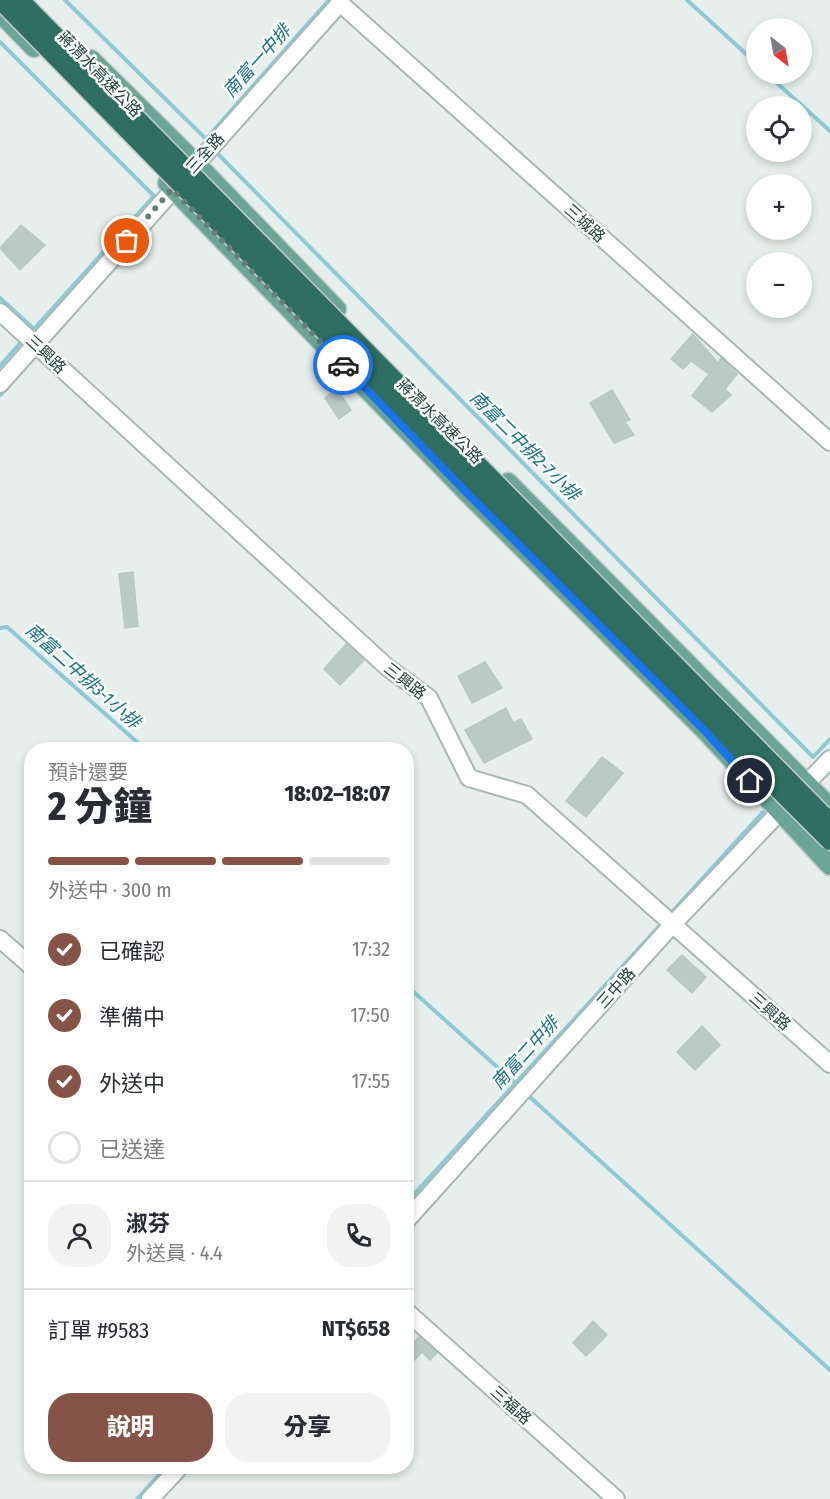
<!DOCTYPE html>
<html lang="zh-TW">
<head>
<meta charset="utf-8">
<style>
	:root { --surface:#fff; --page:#f2f2f3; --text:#2b2b33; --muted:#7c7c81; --line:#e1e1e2; --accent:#855347 }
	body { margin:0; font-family:"Fira Sans Condensed","Noto Sans TC",sans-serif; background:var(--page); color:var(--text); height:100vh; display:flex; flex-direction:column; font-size:22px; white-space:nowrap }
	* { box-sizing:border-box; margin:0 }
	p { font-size:20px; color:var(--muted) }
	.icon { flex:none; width:33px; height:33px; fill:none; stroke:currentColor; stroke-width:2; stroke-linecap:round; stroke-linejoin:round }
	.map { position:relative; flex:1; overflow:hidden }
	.drawer { position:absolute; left:24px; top:742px; width:390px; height:732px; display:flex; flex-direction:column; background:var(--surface); border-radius:24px; box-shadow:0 3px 9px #0003 }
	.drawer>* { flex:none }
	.needle { width:39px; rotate:149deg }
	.controls { position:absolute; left:746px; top:18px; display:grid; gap:12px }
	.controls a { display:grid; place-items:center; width:66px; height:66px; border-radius:50%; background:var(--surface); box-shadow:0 3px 9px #0003; font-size:30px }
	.pin { position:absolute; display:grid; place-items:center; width:51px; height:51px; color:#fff; margin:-26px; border:3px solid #fff; border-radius:50%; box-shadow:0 2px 6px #0007 }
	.courier { position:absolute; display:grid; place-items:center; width:60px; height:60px; margin:-30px; border:4px solid #1a73e8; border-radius:50%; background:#fff; color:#222; box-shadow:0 2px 8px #0007 }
	.head em { font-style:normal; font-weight:800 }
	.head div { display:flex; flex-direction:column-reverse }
	.head { display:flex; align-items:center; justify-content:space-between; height:102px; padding:0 24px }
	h1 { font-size:39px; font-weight:800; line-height:45px }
	.bar { display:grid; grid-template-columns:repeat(4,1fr); gap:9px 6px; align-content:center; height:72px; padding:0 24px }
	.bar i { height:8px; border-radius:4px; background:var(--line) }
	.bar .current { background:var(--accent) }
	.bar p { grid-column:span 4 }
	.line { display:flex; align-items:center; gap:15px; padding:0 24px; border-top:2px solid var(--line) }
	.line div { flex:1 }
	.round { display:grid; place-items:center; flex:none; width:63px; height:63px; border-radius:24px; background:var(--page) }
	ol { padding:0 24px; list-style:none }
	li { display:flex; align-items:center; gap:18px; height:66px }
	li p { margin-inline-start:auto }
	li .icon { padding:6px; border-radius:50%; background:var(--accent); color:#fff; stroke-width:4 }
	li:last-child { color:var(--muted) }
	li i { width:33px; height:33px; border:3px solid var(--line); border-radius:50% }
	.cta { display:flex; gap:12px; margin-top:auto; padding:12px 24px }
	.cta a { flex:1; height:69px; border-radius:24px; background:var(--accent); color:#fff; font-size:24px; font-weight:800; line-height:69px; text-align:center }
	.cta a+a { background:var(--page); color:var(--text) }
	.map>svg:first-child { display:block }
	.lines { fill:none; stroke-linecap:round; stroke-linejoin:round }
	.stream { stroke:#8ec9d4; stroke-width:4 }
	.building { fill:#bbcac4; stroke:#b8c9c2; stroke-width:1.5 }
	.minor-casing { stroke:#a8b8b2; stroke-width:20 }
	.major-casing { stroke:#c2cac8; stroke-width:21 }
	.minor { stroke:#fff; stroke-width:16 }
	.major { stroke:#6aa596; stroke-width:18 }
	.highway-bridge-casing { stroke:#c2cac8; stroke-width:21; stroke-linecap:butt }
	.highway-bridge { stroke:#2f6f62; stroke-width:18 }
	.done { stroke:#687f78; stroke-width:6; stroke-dasharray:0 10.8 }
	.route { stroke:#1a73e8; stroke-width:8 }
	.labels { text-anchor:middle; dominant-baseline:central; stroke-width:5; stroke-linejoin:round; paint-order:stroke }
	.street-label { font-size:16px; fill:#24423a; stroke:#f7fbf9 }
	.water-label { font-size:18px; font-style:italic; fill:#1c6f80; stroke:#f7fbf9 }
</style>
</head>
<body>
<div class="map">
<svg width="830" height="1499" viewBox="0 0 830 1499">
	<rect width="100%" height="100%" fill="#e6efeb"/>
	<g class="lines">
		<g class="stream">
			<path d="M65,0L206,139L329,0"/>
			<path d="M687,0L756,63"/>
			<path d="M0,42L154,196L34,329L0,298"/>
			<path d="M767,74L830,131"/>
			<path d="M218,154L813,757L830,739"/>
			<path d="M0,366L23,340"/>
			<path d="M0,395L7,388"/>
			<path d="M0,628L7,627L146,750"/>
			<path d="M671,913L763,812"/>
			<path d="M406,985L515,1083"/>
			<path d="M531,1098L830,1370"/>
			<path d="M406,1203L663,922"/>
			<path d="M137,1499L166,1467"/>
		</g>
	</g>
	<g class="building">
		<path d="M21,225L45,245L20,270L0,248Z"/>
		<path d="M693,334L718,363L721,358L737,374L725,389L731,395L712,412L692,396L709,374L691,361L683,369L671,359Z"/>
		<path d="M337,389L351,410L339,419L325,398Z"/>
		<path d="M612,390L630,420L625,422L634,435L614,443L590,403Z"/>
		<path d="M133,572L138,626L125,628L119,574Z"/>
		<path d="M346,644L364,660L340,685L324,669Z"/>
		<path d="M485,662L502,688L472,703L458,676Z"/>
		<path d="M506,708L513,723L521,719L532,739L484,763L465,730Z"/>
		<path d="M602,757L623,773L586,817L566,801Z"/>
		<path d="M682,955L706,977L692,993L667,970Z"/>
		<path d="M702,1026L720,1045L695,1070L677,1052Z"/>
		<path d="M593,1321L607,1335L586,1356L573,1343Z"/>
		<path d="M419,1337L437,1353L430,1360L422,1352L406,1369V1350Z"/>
	</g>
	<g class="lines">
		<g class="minor-casing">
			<g id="minor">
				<path d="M340,3L830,442"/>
				<path d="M0,312L387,667L429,698L469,778L527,795L830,1064"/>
				<path d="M0,384L340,3"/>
				<path d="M0,939L32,967"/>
				<path d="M406,1221L672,925L830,759"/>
				<path d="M406,1311L616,1499"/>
				<path d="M150,1499L180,1467"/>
			</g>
		</g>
		<g class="major-casing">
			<g id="major">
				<path d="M0,13L34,48"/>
				<path d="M91,59L196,163L337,309"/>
				<path d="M167,183L465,491L706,732L830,866"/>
				<path d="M508,482L830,807"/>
			</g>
		</g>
		<use href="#minor" class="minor"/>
		<use href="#major" class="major"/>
		<g class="highway-bridge-casing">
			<g id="highway-bridge">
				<path d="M0,0L533,544L830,841"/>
				<path d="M20,0L830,822"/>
			</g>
		</g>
		<use href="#highway-bridge" class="highway-bridge"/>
	</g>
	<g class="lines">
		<path class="done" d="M127,241L172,189L343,365"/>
		<path class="route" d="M343,365L465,491L706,732L750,781"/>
	</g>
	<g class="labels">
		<g class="street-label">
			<text transform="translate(100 74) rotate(46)">蔣渭水高速公路</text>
			<text transform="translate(205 153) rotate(-48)">三全路</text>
			<text transform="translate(585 223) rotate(42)">三城路</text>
			<text transform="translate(46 354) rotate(43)">三興路</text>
			<text transform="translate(440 421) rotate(45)">蔣渭水高速公路</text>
			<text transform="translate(405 681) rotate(38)">三興路</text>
			<text transform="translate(616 988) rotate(-48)">三中路</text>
			<text transform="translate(770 1011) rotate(41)">三興路</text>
			<text transform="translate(511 1405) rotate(42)">三福路</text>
		</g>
		<g class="water-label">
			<text transform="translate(257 61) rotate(-48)">南富一中排</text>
			<text transform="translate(525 446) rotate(45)">南富二中排2-7小排</text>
			<text transform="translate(83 676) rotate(42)">南富二中排3-1小排</text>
			<text transform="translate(525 1053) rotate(-48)">南富二中排</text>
		</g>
	</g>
</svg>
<div class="controls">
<a><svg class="needle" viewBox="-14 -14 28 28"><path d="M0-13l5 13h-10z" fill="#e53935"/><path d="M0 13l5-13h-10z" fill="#7c7c81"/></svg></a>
<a><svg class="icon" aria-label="locate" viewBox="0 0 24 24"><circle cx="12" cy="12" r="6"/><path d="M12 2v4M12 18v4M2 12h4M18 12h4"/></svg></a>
<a>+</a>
<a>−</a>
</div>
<div class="pin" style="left:127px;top:241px;background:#ea580c"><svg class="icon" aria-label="bag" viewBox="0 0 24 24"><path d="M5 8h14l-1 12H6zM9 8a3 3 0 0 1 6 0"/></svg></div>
<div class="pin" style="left:750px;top:781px;background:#1f2937"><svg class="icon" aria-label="home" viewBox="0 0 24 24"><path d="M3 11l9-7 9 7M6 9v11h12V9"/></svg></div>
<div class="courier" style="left:343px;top:365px"><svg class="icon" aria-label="car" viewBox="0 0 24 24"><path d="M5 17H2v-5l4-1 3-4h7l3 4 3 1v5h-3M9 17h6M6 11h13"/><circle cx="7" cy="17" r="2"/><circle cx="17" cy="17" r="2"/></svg></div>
<section class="drawer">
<div class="head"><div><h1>2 分鐘</h1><p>預計還要</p></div><em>18:02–18:07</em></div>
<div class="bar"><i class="current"></i><i class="current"></i><i class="current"></i><i></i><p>外送中 · 300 m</p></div>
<ol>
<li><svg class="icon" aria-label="check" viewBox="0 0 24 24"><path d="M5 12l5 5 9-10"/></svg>已確認<p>17:32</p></li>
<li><svg class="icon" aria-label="check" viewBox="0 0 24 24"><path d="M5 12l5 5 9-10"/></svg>準備中<p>17:50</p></li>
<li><svg class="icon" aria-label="check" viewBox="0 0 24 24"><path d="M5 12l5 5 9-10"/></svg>外送中<p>17:55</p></li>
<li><i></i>已送達</li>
</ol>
<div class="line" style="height:108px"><a class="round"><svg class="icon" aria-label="person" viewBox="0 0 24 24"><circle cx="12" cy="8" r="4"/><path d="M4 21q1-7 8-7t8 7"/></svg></a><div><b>淑芬</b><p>外送員 · 4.4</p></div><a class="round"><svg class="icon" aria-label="phone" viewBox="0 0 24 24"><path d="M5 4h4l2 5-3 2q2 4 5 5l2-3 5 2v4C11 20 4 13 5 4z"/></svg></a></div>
<div class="line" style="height:78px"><div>訂單 #9583</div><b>NT$658</b></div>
<div class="cta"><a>說明</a><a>分享</a></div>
</section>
</div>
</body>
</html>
